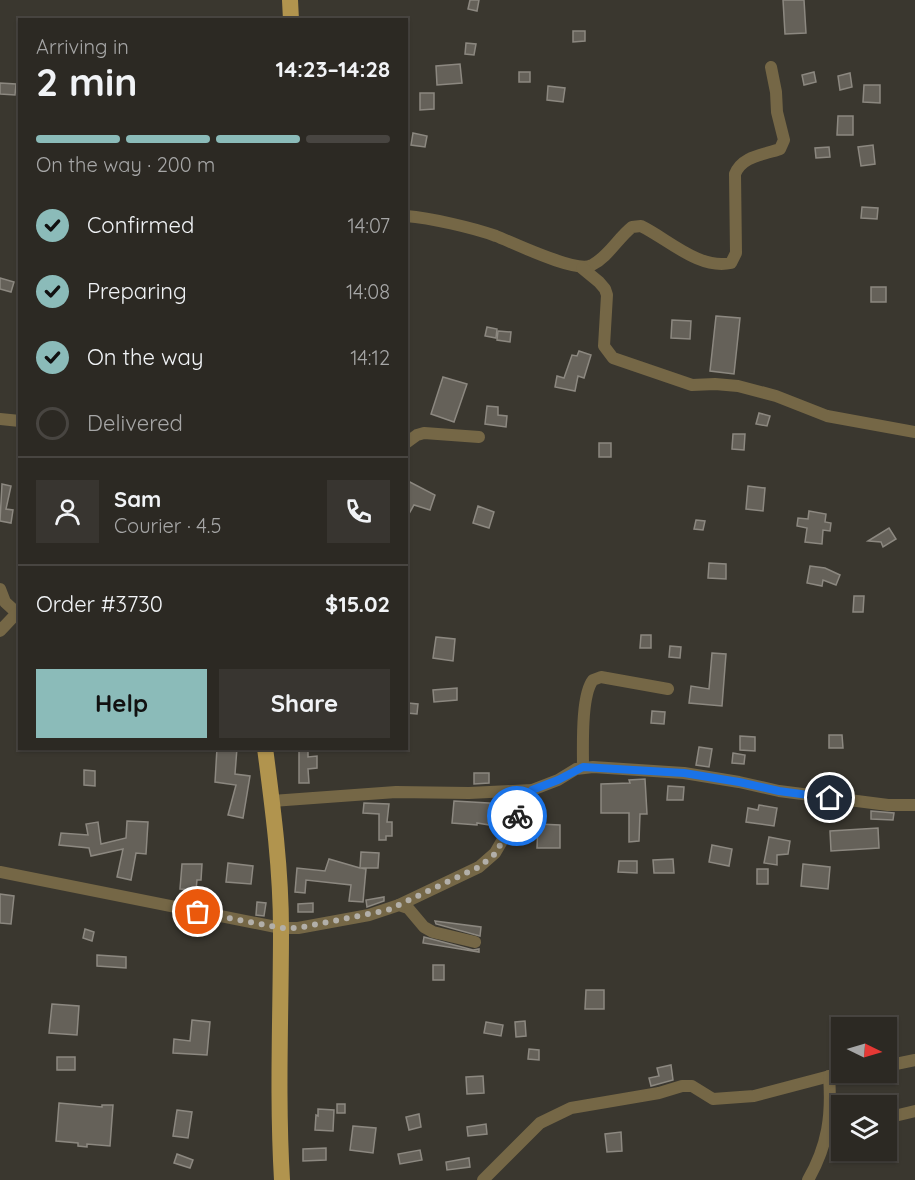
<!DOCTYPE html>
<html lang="en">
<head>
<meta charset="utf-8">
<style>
	:root { --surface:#2c2923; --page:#383530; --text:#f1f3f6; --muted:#a6a6a6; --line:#484541; --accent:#8bbbb9 }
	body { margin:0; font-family:Quicksand,sans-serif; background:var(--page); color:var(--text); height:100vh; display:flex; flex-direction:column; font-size:22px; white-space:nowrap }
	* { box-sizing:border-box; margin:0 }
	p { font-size:20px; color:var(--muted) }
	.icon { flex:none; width:33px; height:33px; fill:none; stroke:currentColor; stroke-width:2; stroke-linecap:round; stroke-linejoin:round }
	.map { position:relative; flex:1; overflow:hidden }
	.side { position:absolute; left:18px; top:18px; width:390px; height:732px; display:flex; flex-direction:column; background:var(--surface); border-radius:0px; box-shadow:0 2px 4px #0004,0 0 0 2px var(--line) }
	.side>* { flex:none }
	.needle { width:39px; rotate:95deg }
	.fabs { position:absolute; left:831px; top:1017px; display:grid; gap:12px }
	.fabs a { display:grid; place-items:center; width:66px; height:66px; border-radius:0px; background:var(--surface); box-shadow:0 2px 4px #0004,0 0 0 2px var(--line); font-size:30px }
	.pin { position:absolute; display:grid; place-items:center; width:51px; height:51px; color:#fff; margin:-26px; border:3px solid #fff; border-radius:50%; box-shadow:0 2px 6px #0007 }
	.courier { position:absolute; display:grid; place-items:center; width:60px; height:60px; margin:-30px; border:4px solid #1a73e8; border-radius:50%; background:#fff; color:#222; box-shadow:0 2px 8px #0007 }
	.summary em { font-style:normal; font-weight:700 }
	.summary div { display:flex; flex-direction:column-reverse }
	.summary { display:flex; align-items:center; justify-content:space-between; height:102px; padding:0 18px }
	h1 { font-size:39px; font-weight:700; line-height:45px }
	.bar { display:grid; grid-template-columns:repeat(4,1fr); gap:9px 6px; align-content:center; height:72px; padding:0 18px }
	.bar i { height:8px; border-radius:4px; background:var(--line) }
	.bar .selected { background:var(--accent) }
	.bar p { grid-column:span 4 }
	.line { display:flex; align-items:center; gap:15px; padding:0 18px; border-top:2px solid var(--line) }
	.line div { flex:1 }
	.round { display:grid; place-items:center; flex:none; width:63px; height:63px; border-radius:0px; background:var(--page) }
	ol { padding:0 18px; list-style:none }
	li { display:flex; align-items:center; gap:18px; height:66px }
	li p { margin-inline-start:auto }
	li .icon { padding:6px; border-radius:50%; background:var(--accent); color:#111; stroke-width:4 }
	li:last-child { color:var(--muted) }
	li i { width:33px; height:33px; border:3px solid var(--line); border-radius:50% }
	.cta { display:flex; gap:12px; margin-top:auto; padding:12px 18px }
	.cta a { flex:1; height:69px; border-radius:0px; background:var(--accent); color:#111; font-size:24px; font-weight:700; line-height:69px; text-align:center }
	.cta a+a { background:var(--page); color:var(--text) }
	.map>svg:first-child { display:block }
	.building { fill:#656159; stroke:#8c8880; stroke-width:1.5 }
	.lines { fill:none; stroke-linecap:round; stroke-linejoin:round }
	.minor { stroke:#756746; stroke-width:12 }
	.major { stroke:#b1944e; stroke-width:16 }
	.done { stroke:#b2afa9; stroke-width:6; stroke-dasharray:0 10.8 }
	.route { stroke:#1a73e8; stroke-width:8 }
</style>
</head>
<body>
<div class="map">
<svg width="915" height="1180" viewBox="0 0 915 1180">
	<rect width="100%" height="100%" fill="#3a372f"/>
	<g class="building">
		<path d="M470,0H479L477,11L468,9Z"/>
		<path d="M783,0H804L806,33L785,34Z"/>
		<path d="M573,31H585V41L573,42Z"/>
		<path d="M466,43L476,44L474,55L465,54Z"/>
		<path d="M460,64L462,83L437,85L436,66Z"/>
		<rect x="519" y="72" width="11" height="10"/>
		<path d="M814,72L816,82L804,85L802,75Z"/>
		<path d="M850,73L852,87L840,90L838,76Z"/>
		<path d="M0,83L16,84L15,95L0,94Z"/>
		<path d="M864,85H880V103L863,102Z"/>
		<path d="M548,86L565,88L563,102L547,100Z"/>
		<path d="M420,93H434V109L420,110Z"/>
		<path d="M838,116H853V135H837Z"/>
		<path d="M413,133L427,136L425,147L411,145Z"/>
		<path d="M873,145L875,164L861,166L858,147Z"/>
		<path d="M829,147L830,157L816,158L815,148Z"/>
		<path d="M862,207L878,208L877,219L861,218Z"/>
		<path d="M0,278L14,282L11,292L0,289Z"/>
		<rect x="871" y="287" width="15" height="15"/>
		<path d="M716,316L740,318L734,374L710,371Z"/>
		<path d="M672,320L691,321L690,339L671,338Z"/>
		<path d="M487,327L497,329L496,338L485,336Z"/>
		<path d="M498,331L511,332L510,342L497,340Z"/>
		<path d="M579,351L591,355L584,378L578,376L575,391L555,387L557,376L564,378L572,355L577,356Z"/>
		<path d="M443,377L467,384L454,422L431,414Z"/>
		<path d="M487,406L498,407V415L507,416L506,427L485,424Z"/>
		<path d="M759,413L770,416L767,426L756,424Z"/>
		<path d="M733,434H745L744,450L732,449Z"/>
		<rect x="599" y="443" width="12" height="14"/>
		<path d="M406,480L435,495L430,510L414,505L406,519Z"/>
		<path d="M2,484L11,486L6,509L13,510L11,523L0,521Z"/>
		<path d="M748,486L765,488L763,511L746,509Z"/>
		<path d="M478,506L494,512L489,528L473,523Z"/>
		<path d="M809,511L826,514L825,522L831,523L830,531L823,530L822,544L805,542L807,528L797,526L798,518L808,519Z"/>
		<path d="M696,520L705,521L703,530L694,529Z"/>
		<path d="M889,528L896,539L883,547L881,542L868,541Z"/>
		<path d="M709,563L726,564V579L708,578Z"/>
		<path d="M810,566L825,568L840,575L836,585L823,580L822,586L807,583Z"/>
		<path d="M854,596H864L863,612H853Z"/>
		<path d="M641,635H651V648H640Z"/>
		<path d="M436,637L455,639L453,661L433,658Z"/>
		<path d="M670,646L681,647L680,658L669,657Z"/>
		<path d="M712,653L726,654L722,706L689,703L691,686L709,689Z"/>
		<path d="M457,688V700L434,702L433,690Z"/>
		<path d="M408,703L418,704L417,714L407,713Z"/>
		<path d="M652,711L665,712L664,724L651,723Z"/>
		<path d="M829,735H842L843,748H829Z"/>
		<path d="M740,736L755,737V751L740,750Z"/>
		<path d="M699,747L712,749L709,767L696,765Z"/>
		<path d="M217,748H237L235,774L250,776L243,818L228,815L236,785L215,782Z"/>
		<path d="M299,748H308V757L317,756V768L308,769L309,783H299Z"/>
		<path d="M733,753L745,755L744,764L732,763Z"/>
		<path d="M84,770L95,771V786L84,785Z"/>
		<path d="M474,773H489V783L474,784Z"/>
		<path d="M645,779L647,814H640L639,841L629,842V813H601V784L630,783L629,780Z"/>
		<path d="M668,786L684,787L683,800H667Z"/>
		<path d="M454,801L489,803L508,807L507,817L501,827L477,823V825L452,823Z"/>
		<path d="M364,803L389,804L387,822H392V836H386V840H379V814L363,813Z"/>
		<path d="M759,805L777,808L774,826L746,822L748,808L758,810Z"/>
		<path d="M871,811L894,813L893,820L871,819Z"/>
		<path d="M127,821L148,822L146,854L136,853L131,880L117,877L123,849L91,856L89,848L59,845L61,833L88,835L86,824L98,822L101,844L126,838Z"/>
		<path d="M538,824L560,825V848H537Z"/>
		<path d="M878,828L879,848L831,851L830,831Z"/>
		<path d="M769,837L790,841L788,854L777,855V865L764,863Z"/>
		<path d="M712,845L732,849L729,866L709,862Z"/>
		<path d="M361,852L379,853L378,868H361L366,869L363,902L349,901L351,885L306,880L305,893L295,892L297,868L325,871L329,859L360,868Z"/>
		<path d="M673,859L674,873H654L653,860Z"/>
		<path d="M619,861H637V873L618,872Z"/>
		<path d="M228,863L253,866L251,884L226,882Z"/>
		<path d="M182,864H202L201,880H197L196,890L180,889Z"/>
		<path d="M803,864L830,867L828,889L801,886Z"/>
		<rect x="757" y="869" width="11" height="15"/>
		<path d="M0,894L14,896L11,924L0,923Z"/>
		<path d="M384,897V901L367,907L366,900Z"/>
		<path d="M257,902L266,903L264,916L256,915Z"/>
		<path d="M313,903V912H298V904Z"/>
		<path d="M435,921L481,927L480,936L436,924Z"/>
		<path d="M85,929L94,932L92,941L83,938Z"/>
		<path d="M424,937L473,950L479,949V952L423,943Z"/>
		<path d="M97,955L126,957V968L97,966Z"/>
		<rect x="433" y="965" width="11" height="15"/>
		<path d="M586,990H604V1009H585Z"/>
		<path d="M52,1004L79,1006L77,1035L49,1033Z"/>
		<path d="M192,1020L210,1022L207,1055L173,1053L174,1039L190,1041Z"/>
		<path d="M525,1021L526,1036L516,1037L515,1022Z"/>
		<path d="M486,1022L503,1025L501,1036L484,1033Z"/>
		<path d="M529,1049L539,1050V1060L528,1059Z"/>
		<rect x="57" y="1057" width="18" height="13"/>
		<path d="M671,1065L673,1080L651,1086L649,1078L659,1076L657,1068Z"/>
		<path d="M483,1076L484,1093L467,1094L466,1077Z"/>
		<path d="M59,1103L102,1107V1105H113L110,1146L87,1144V1147L78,1146V1143L56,1141Z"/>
		<rect x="337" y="1104" width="8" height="9"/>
		<path d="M318,1109L334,1110L333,1131L315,1130L316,1115L318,1116Z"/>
		<path d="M177,1110L192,1112L188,1138L173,1136Z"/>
		<path d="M419,1114L421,1127L409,1130L406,1117Z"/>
		<path d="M486,1124L487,1134L468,1136L467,1127Z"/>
		<path d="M353,1126L376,1128L373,1153L350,1150Z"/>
		<path d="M621,1132L622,1151L607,1152L605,1134Z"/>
		<path d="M326,1148V1160L303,1161V1149Z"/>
		<path d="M420,1150L422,1160L400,1164L398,1154Z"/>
		<path d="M177,1154L193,1160L190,1168L174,1163Z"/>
		<path d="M469,1158L470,1167L447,1170L446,1162Z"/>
	</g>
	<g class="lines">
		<g class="minor">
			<path d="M406,216C431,218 474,228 496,236C514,243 577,274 592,265C608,257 618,238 632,227L641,226C668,239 699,270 731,263L736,253L735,174C742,156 763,155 780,149L784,140L777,112L776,92L771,67"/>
			<path d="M582,268L599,282L605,289L607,295L604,346L613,358L692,385L715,384L738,386L776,396L827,416L915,432"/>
			<path d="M0,419L20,421"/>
			<path d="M406,443L417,435L424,433L479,437"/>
			<path d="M0,589L5,602L17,613H20"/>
			<path d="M0,631L17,613"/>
			<path d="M583,767C583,746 581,695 593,680L601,677L668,689"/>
			<path d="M272,801L396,792L469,793L532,790L558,780L576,769L593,767L684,773L739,782L779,791L888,805H915"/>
			<path d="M0,872L281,928H298L369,915L399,905L408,908L424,927L433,932L475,942"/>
			<path d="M399,905L479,867L495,853L532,790"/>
			<path d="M886,1066L915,1060"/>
			<path d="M886,1118L915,1111"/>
			<path d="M827,1135L842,1130"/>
			<path d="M483,1180L540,1123L571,1108L659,1093L682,1086H692L713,1099L754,1096L845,1072"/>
			<path d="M808,1180C828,1145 832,1115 829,1076"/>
		</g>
		<g class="major">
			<path d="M290,0L291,20"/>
			<path d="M265,748C273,809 281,869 281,930C281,1013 277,1096 282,1180"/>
		</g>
	</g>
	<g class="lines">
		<path class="done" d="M198,912L281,928H298L388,910L479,867L495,854L517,816"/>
		<path class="route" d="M517,816L532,790L558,780L583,767L684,773L739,782L779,791L830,798"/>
	</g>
</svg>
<div class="fabs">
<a><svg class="needle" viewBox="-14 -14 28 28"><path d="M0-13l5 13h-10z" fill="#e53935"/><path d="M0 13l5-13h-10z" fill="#a6a6a6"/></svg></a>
<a><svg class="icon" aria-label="layers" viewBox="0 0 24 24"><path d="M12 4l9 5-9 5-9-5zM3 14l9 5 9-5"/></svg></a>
</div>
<div class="pin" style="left:198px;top:912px;background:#ea580c"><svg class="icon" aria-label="bag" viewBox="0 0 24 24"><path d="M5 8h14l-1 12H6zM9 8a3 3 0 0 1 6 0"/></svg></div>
<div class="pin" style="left:830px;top:798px;background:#1f2937"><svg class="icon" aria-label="home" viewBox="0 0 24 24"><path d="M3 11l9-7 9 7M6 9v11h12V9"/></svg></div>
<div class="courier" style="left:517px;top:816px"><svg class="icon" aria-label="bike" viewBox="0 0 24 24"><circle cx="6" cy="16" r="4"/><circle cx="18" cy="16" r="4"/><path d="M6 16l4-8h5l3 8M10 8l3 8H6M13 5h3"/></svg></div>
<section class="side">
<div class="summary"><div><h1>2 min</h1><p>Arriving in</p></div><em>14:23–14:28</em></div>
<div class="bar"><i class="selected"></i><i class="selected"></i><i class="selected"></i><i></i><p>On the way · 200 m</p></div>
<ol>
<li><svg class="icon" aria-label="check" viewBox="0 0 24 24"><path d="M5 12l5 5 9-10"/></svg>Confirmed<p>14:07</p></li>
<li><svg class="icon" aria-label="check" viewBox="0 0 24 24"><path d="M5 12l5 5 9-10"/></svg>Preparing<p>14:08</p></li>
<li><svg class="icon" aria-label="check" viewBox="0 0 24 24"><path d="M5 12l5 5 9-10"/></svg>On the way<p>14:12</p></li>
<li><i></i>Delivered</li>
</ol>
<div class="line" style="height:108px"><a class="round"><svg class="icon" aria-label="person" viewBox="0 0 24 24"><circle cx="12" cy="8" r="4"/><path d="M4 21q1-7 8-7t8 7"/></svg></a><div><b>Sam</b><p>Courier · 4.5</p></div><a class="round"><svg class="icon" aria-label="phone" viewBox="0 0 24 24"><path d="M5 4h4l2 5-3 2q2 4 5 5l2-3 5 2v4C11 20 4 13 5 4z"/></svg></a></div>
<div class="line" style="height:78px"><div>Order #3730</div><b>$15.02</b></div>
<div class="cta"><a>Help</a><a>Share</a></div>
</section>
</div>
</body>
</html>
